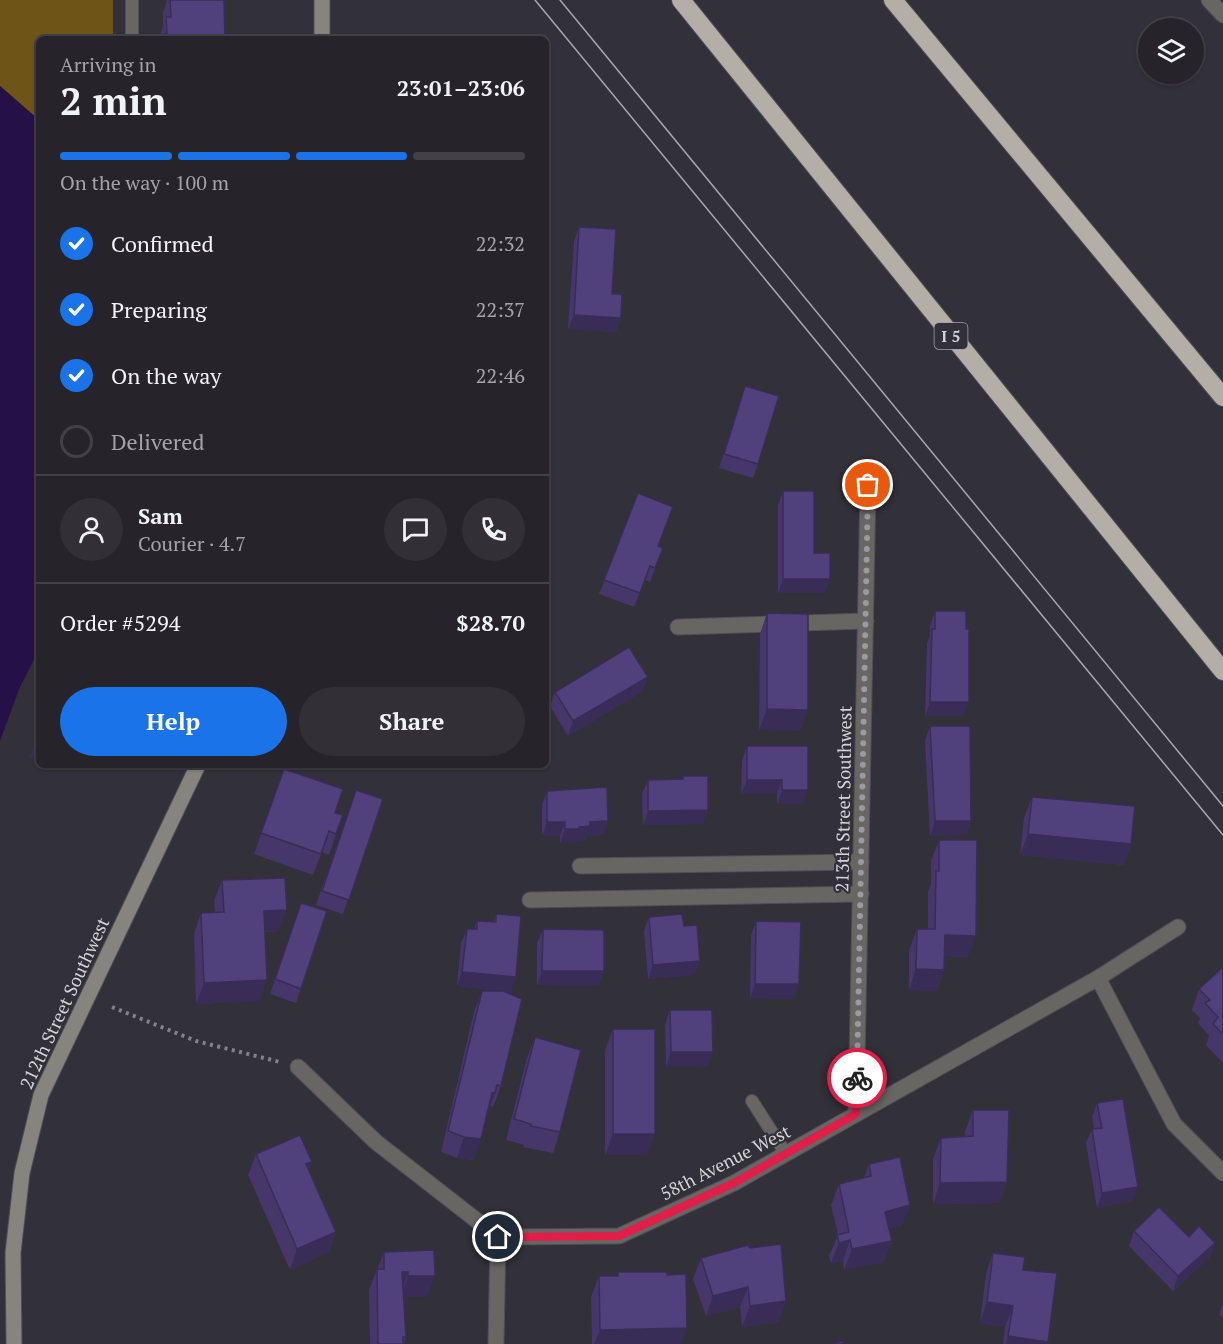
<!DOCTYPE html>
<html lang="en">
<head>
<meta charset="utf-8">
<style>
	:root { --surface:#26242a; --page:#323036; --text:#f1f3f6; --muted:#a4a4a8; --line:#424147; --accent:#1a73e8 }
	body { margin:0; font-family:"PT Serif",serif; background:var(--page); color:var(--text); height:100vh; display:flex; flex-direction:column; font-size:22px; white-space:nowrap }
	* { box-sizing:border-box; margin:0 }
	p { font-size:20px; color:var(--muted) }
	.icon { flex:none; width:33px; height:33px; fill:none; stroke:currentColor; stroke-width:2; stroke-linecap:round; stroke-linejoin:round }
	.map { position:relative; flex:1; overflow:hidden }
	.side { position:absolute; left:36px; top:36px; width:513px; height:732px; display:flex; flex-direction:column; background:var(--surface); border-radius:9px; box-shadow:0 2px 4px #0004,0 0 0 2px var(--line) }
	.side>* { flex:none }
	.tools { position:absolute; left:1138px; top:18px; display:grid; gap:12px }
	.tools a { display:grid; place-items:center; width:66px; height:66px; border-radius:50%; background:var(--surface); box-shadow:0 2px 4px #0004,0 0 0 2px var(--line); font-size:30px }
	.pin { position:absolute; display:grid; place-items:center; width:51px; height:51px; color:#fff; margin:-26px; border:3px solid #fff; border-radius:50%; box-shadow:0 2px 6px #0007 }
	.courier { position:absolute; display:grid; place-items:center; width:60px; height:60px; margin:-30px; border:4px solid #e11d48; border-radius:50%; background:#fff; color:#222; box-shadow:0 2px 8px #0007 }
	.summary em { font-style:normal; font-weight:700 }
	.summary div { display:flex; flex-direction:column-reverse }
	.summary { display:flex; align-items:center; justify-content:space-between; height:102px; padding:0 24px }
	h1 { font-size:39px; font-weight:700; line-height:45px }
	.bar { display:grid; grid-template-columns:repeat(4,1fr); gap:9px 6px; align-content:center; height:72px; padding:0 24px }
	.bar i { height:8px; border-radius:4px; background:var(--line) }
	.bar .selected { background:var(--accent) }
	.bar p { grid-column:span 4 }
	.line { display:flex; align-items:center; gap:15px; padding:0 24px; border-top:2px solid var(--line) }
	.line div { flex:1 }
	.round { display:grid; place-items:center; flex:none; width:63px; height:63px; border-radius:32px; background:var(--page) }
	ol { padding:0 24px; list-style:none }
	li { display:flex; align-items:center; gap:18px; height:66px }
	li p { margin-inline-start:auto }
	li .icon { padding:6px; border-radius:50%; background:var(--accent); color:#fff; stroke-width:4 }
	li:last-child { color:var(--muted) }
	li i { width:33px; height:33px; border:3px solid var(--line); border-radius:50% }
	.primary-button { display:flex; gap:12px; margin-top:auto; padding:12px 24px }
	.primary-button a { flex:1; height:69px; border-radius:36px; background:var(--accent); color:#fff; font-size:24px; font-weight:700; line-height:69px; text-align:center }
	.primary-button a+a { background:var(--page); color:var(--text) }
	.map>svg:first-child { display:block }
	.green { fill:#6e5416 }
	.water { fill:#251148 }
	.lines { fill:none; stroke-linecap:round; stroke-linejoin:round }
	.lane-casing { stroke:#4f4d55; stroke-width:14 }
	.street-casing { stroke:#4f4d55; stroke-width:17 }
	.secondary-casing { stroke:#4f4d55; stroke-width:17 }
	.highway-casing { stroke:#4f4d55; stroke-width:20 }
	.path { stroke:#838288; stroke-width:4; stroke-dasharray:3 4.5; stroke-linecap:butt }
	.lane { stroke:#686663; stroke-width:12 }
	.street { stroke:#686663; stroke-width:15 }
	.secondary { stroke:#86847e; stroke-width:15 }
	.highway { stroke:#b3aea6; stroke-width:18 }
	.tram { stroke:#a8a7ad; stroke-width:1.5 }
	.wall { fill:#45376a }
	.shaded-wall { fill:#382d56 }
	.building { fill:#50407b; stroke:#382d56; stroke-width:1.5 }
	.done { stroke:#9b9aa0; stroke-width:6; stroke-dasharray:0 10.8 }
	.route { stroke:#e11d48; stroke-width:8 }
	.labels { text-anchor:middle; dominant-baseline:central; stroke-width:4.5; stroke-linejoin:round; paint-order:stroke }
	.shield { fill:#323038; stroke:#a3a2a8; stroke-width:1.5 }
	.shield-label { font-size:16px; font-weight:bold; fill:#d4d3d8 }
	.street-label { font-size:18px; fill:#d4d3d8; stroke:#323038 }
</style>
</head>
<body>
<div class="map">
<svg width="1223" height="1344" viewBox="0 0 1223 1344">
	<rect width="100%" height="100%" fill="#323038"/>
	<path class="green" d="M0,0H113V39H39V120L0,86Z"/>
	<path class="water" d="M0,86L39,120V650L20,687L0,741Z"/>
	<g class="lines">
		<g class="lane-casing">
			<g id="lane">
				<path d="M132,0V36"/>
				<path d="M752,1101L786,1154"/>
			</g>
		</g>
		<g class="street-casing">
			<g id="street">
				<path d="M1209,0L1223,15"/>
				<path d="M678,627L866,621"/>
				<path d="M580,866L861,862"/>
				<path d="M530,900L861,894"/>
				<path d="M1098,978L1174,1124L1223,1173"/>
				<path d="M298,1067L376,1142L498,1237L619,1236L734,1183L1098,978L1178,927"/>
				<path d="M856,1114L868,485"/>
				<path d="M496,1344L498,1237"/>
			</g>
		</g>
		<g class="secondary-casing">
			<g id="secondary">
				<path d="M322,0V39"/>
				<path d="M14,1344L13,1253L22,1173L41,1095L198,765"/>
			</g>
		</g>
		<g class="highway-casing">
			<g id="highway">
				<path d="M681,0L1223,671"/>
				<path d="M893,0L1223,397"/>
			</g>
		</g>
		<path class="path" d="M112,1007L196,1041L280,1062"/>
		<use href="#lane" class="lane"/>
		<use href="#street" class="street"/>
		<use href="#secondary" class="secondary"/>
		<use href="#highway" class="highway"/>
		<g class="tram">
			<path d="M535,0L1223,835"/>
			<path d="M560,0L1223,806"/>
		</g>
	</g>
	<g class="wall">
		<path d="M167,0H170L225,39H159L163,26V13Z"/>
		<path d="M579,227L612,294L621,318L616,332L568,329L574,241Z"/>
		<path d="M745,386L758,464L753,478L719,468Z"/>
		<path d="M783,491L814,553L830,579L824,593H778V505Z"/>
		<path d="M638,493L658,546L663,548L650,582L645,580L634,607L599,594Z"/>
		<path d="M935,611L963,716H925L927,643L930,635V626Z"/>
		<path d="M767,613L808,710L800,731L759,730L760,634Z"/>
		<path d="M643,691L568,736L550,706L555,692Z"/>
		<path d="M930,726L971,821L966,835L930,836L925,741Z"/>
		<path d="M747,746H808L803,804H777V794H741L742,760Z"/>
		<path d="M284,769L335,813L343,815L329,855L322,852L313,875L254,854Z"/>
		<path d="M683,776L703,824L643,825L642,794L648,780L682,779Z"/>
		<path d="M356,790L383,799L343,914L316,905Z"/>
		<path d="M547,791L608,821L603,835L587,836L585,840L574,841L573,843H560V836H542V805Z"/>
		<path d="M1032,797L1131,844L1124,865L1020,855L1024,818Z"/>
		<path d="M939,840L968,957L944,956V970L937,991L909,990V950L917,929H928V892L931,884V861Z"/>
		<path d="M222,880L279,931L265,932L267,980L259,1001L196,1004L194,934L201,913H215L214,901Z"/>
		<path d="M301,903L327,911L296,1003L270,994Z"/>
		<path d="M496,914L511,992L503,991L501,1086L493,1107L490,1106L474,1160L457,1158L441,1152L474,1012L482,991H501L457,986L461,943L467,929H474L477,921L494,922Z"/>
		<path d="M649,917L684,926L700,961L694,975L648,979L644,931Z"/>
		<path d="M756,921L799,984L794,999L750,998L751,936Z"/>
		<path d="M543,929L599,986L537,985V943Z"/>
		<path d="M1223,967V1063L1206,1045L1209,1036L1198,1023L1200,1018L1192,1010L1199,989Z"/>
		<path d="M670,1010L708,1066L666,1067L665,1025Z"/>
		<path d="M613,1029L647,1155H605V1050Z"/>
		<path d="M535,1037L560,1132L553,1153L523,1147L524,1145L506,1140L527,1058Z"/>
		<path d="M1097,1103L1132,1201L1097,1208L1086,1143L1092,1129L1094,1128L1092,1117Z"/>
		<path d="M973,1110L1007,1182L999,1203L933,1204V1159L941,1138L965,1137V1131Z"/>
		<path d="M256,1154L312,1162L309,1170L336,1232L329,1252L290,1270L248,1175Z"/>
		<path d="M869,1164L902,1226L889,1229L884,1262L844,1270L843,1261L831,1263L829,1256L838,1235L831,1205L839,1184L864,1178Z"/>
		<path d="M1134,1231L1215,1243L1210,1257L1173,1291L1129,1246Z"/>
		<path d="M748,1245L779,1322L742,1327L740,1307L706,1316L693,1279L701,1258Z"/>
		<path d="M434,1250L427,1297H404L406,1337L404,1344H370L369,1290L384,1252Z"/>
		<path d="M993,1253L1023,1270L1048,1342L1047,1344H1003L1005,1327L980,1323L986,1274Z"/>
		<path d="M618,1272L667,1275L681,1344H592L591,1297L599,1276H617Z"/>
		<path d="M1223,1303V1318L1219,1314Z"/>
	</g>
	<g class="shaded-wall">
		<path d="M574,315L621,318L616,332L568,329Z"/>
		<path d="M783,579H830L824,593H778Z"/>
		<path d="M648,677L643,691L568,736L573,721Z"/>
		<path d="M930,702H969L963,716H925Z"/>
		<path d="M767,709L808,710L800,731L759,730Z"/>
		<path d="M34,743H39V757L29,758Z"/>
		<path d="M747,780H782L777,794H741Z"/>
		<path d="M782,790H808L803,804H777Z"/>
		<path d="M708,810L703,824L643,825L648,811Z"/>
		<path d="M608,821L603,835L587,836L585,840L574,841L573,843H560L565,829L590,822Z"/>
		<path d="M935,821H971L966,835L930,836Z"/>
		<path d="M547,822H565L560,836H542Z"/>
		<path d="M1028,834L1131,844L1124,865L1020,855Z"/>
		<path d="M287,910L279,931L257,932L264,911Z"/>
		<path d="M945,935L976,936L968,957L937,956Z"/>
		<path d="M700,961L694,975L648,979L653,965Z"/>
		<path d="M916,969L944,970L937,991L909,990Z"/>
		<path d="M542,971H604L599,986L537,985Z"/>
		<path d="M462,972L516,977L511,992L457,986Z"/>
		<path d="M267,980L259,1001L196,1004L204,983Z"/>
		<path d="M755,984H799L794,999L750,998Z"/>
		<path d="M671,1052H713L708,1066L666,1067Z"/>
		<path d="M492,1093H495L487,1114Z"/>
		<path d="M613,1134H655L647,1155H605Z"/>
		<path d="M464,1137L481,1139L474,1160L457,1158Z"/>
		<path d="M312,1162L304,1183L306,1164Z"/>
		<path d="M1007,1182L999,1203L933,1204L940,1183Z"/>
		<path d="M1138,1187L1132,1201L1097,1208L1102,1193Z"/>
		<path d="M910,1205L902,1226L878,1233L885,1212Z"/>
		<path d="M336,1232L329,1252L290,1270L297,1249Z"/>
		<path d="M850,1240L843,1261L831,1263L839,1243Z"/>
		<path d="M892,1241L884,1262L844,1270L852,1249Z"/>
		<path d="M1215,1243L1210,1257L1173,1291L1178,1276Z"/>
		<path d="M402,1272H408L401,1293Z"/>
		<path d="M408,1276H435L427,1297H401Z"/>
		<path d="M748,1287L740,1307L706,1316L713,1296Z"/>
		<path d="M786,1301L779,1322L742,1327L750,1306Z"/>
		<path d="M987,1302L1013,1306L1005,1327L980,1323Z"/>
		<path d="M687,1328L681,1344H594L600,1330Z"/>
		<path d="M1008,1336L1048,1342L1047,1344H1006Z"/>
	</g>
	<g class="building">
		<path d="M170,0H224L225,39H164V34L167,33L166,17H171Z"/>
		<path d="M579,227L616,229L612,294H622L621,318L574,315Z"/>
		<path d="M745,386L779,396L758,464L724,454Z"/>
		<path d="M783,491H814V553H830V579H783Z"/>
		<path d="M638,493L673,507L658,546L663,548L655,568L650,566L640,593L604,580Z"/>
		<path d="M935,611H966V629H969V702H930L932,629H935Z"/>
		<path d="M767,613L808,614V710L767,709Z"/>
		<path d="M629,647L648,677L573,721L555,692Z"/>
		<path d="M930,726H970L971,821H935Z"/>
		<path d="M39,734V743H34Z"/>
		<path d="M747,746H808V790H782V780H747Z"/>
		<path d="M284,769L343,789L335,813L343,815L336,834L329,831L321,854L261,833Z"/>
		<path d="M683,776H708V810L648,811V780L683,779Z"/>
		<path d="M607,787L608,821L590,822V826L579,827V829H565V822H547V791Z"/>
		<path d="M356,790L383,799L349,900L322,891Z"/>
		<path d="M1032,797L1135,806L1131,844L1028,834Z"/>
		<path d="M939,840H977L976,936L945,935L944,970L916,969L917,929H935L936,871H939Z"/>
		<path d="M285,878L287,910L264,911L267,980L204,983L201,913L224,912L222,880Z"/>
		<path d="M301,903L327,911L301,989L275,979Z"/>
		<path d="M496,914L521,916L516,977L462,972L467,929H477V921L496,922Z"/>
		<path d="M682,914L684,926L697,925L700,961L653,965L649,917Z"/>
		<path d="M756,921L801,922L799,984H755Z"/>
		<path d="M543,929L604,930V971H542Z"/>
		<path d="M1223,967V1034L1213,1024L1218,1017L1205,1003L1210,1000L1199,989Z"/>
		<path d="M482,991H503L522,999L501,1086L497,1085L495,1093H492L481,1139L464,1137L448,1131Z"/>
		<path d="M670,1010H712L713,1052H671Z"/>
		<rect x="613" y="1029" width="42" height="105"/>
		<path d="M535,1037L581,1050L560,1132L531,1126V1124L514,1119Z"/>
		<path d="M1123,1099L1138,1187L1102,1193L1092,1129L1102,1128L1097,1103Z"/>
		<path d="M973,1110H1009L1007,1182L940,1183L941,1138L973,1136Z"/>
		<path d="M300,1135L312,1162L306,1164L336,1232L297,1249L256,1154Z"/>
		<path d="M900,1157L910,1205L885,1212L892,1241L852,1249L850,1240L839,1243L837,1235L849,1232L839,1184L871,1176L869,1164Z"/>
		<path d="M1159,1207L1189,1237L1199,1226L1215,1243L1178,1276L1134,1231Z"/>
		<path d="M781,1244L786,1301L750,1306L748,1287L713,1296L701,1258L748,1245L750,1248Z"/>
		<path d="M434,1250L435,1276H408V1272H402L406,1337H403V1344H378L377,1269H384V1252Z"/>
		<path d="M993,1253L1025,1257L1023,1270L1057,1273L1048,1342L1008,1336L1013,1306L987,1302Z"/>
		<path d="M618,1272H667V1275L686,1274L687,1328L600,1330L599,1276H618Z"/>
		<path d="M843,1341V1344H829Z"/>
	</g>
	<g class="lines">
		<path class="done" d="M857,1078L868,485"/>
		<path class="route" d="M498,1237L619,1236L734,1183L856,1114L857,1078"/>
	</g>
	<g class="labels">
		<rect class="shield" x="934.5" y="323" width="33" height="26" rx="4.5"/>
		<g class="shield-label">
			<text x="951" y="336">I 5</text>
		</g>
		<g class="street-label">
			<text transform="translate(843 799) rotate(-89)">213th Street Southwest</text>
			<text transform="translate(64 1003) rotate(-65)">212th Street Southwest</text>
			<text transform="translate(725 1162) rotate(-27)">58th Avenue West</text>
		</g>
	</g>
</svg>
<div class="tools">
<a><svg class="icon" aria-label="layers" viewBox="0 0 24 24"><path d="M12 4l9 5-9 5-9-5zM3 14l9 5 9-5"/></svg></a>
</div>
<div class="pin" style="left:868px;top:485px;background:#ea580c"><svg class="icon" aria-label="bag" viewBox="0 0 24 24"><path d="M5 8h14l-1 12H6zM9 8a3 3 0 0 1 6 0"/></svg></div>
<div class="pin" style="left:498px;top:1237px;background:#1f2937"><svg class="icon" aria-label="home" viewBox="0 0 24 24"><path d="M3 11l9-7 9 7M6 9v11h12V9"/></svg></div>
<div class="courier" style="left:857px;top:1078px"><svg class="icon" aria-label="bike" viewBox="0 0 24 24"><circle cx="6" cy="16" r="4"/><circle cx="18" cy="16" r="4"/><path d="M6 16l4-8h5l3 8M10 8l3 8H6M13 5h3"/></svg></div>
<section class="side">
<div class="summary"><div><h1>2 min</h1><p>Arriving in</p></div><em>23:01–23:06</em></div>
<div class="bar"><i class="selected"></i><i class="selected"></i><i class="selected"></i><i></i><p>On the way · 100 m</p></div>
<ol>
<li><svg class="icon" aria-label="check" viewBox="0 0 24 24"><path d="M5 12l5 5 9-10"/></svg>Confirmed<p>22:32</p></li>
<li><svg class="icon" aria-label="check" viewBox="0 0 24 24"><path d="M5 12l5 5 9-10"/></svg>Preparing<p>22:37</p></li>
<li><svg class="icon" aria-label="check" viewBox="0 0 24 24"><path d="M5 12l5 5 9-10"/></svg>On the way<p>22:46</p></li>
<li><i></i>Delivered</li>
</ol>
<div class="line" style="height:108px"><a class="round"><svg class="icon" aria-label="person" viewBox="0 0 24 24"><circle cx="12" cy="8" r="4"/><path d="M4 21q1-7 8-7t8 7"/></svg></a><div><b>Sam</b><p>Courier · 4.7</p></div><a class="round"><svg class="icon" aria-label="chat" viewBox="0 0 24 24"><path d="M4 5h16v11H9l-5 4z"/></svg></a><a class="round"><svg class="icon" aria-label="phone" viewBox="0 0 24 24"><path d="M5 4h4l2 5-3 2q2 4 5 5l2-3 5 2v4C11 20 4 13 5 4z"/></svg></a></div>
<div class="line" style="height:78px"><div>Order #5294</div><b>$28.70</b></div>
<div class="primary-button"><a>Help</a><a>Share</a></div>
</section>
</div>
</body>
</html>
